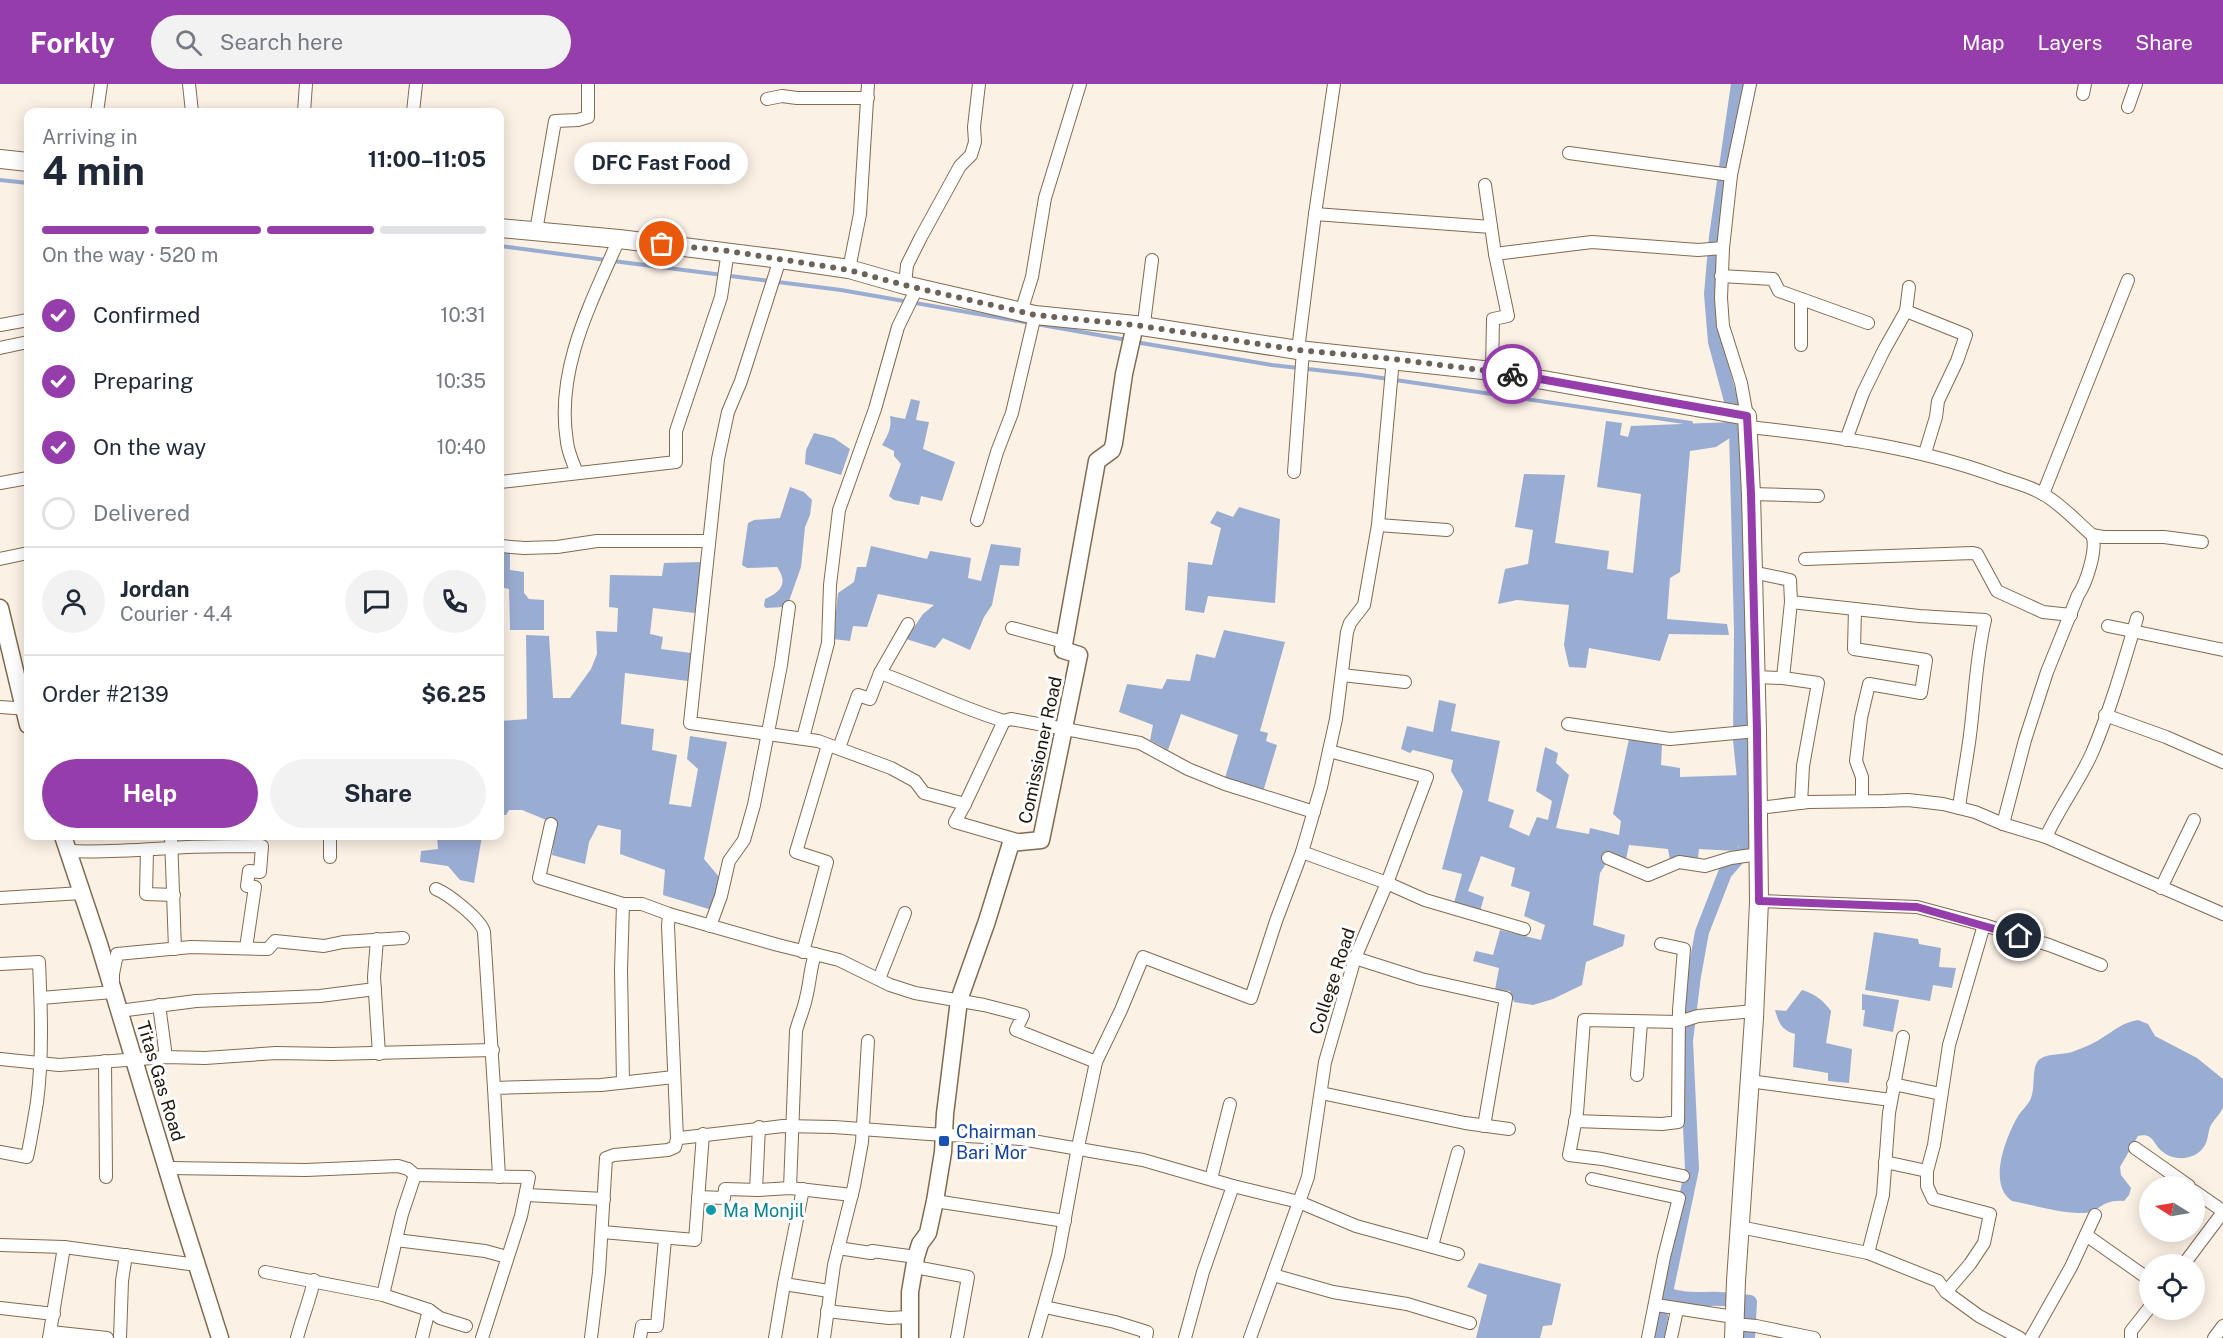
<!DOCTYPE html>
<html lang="en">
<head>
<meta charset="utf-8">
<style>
	:root { --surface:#fff; --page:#f2f2f3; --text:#1f2937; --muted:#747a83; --line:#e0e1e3; --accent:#953daa }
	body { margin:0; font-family:"Public Sans",sans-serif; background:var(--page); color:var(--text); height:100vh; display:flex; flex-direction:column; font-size:22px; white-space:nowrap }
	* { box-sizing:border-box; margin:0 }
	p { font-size:20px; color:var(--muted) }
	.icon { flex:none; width:33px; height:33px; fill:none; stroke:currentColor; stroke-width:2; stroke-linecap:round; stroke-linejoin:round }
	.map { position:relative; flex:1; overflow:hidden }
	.panel { position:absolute; left:24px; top:24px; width:480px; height:732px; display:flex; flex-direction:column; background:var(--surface); border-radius:12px; box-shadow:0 3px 15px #0003 }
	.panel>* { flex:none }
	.needle { width:39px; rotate:281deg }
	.controls { position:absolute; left:2139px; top:1092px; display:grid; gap:12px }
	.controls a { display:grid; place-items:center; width:66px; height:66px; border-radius:50%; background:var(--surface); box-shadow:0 3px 15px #0003; font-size:30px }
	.pin { position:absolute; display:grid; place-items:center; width:51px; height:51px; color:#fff; margin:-26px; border:3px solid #fff; border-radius:50%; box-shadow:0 2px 6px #0007 }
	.courier { position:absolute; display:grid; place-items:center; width:60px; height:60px; margin:-30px; border:4px solid #953daa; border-radius:50%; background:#fff; color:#222; box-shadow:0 2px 8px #0007 }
	.bubble { position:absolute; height:42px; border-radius:21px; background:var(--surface); box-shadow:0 3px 15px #0003; font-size:20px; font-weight:700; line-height:42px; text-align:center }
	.overview em { font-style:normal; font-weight:700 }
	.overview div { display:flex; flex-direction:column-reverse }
	.overview { display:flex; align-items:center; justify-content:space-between; height:102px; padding:0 18px }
	h1 { font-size:39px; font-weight:700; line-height:45px }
	.bar { display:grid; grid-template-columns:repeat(4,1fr); gap:9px 6px; align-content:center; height:72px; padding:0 18px }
	.bar i { height:8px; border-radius:4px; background:var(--line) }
	.bar .on { background:var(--accent) }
	.bar p { grid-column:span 4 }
	.line { display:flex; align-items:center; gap:15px; padding:0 18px; border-top:2px solid var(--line) }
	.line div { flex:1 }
	.round { display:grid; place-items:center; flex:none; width:63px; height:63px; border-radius:32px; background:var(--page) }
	ol { padding:0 18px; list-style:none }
	li { display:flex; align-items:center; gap:18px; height:66px }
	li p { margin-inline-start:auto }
	li .icon { padding:6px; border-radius:50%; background:var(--accent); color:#fff; stroke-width:4 }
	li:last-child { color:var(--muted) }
	li i { width:33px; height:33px; border:3px solid var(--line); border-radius:50% }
	.cta { display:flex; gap:12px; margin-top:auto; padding:12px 18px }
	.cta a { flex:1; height:69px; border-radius:36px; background:var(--accent); color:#fff; font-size:24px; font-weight:700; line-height:69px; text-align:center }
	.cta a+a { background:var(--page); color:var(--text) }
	header { display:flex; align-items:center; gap:36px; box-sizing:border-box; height:84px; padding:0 30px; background:var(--accent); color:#fff }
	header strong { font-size:28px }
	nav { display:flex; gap:33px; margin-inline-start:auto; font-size:21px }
	.search { width:420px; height:54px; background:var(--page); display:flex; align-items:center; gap:15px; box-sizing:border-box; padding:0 21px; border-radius:33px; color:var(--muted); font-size:22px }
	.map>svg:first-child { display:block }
	.water { fill:#99acd1 }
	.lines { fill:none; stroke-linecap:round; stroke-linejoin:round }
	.stream { stroke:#99acd1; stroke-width:4 }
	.canal { stroke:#99acd1; stroke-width:14 }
	.minor-casing { stroke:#826a4f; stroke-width:14 }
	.tertiary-casing { stroke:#826a4f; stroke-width:19 }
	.secondary-casing { stroke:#826a4f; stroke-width:20 }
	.minor { stroke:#fff; stroke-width:12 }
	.tertiary { stroke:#fff; stroke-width:16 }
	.secondary { stroke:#fff; stroke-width:18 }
	.done { stroke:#6c6257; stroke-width:6; stroke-dasharray:0 10.8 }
	.route { stroke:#953daa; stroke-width:8 }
	.transit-dot { fill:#1a4fb4; stroke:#fff; stroke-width:2 }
	.culture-dot { fill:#0f9aa8; stroke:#fff; stroke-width:2 }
	.labels { text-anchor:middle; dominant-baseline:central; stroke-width:6; stroke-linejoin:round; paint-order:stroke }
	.street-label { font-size:18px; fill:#1e150a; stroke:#fff }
	.transit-label { font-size:18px; fill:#164399; stroke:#fff; text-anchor:start }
	.culture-label { font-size:18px; fill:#0d838f; stroke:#fff; text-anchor:start }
</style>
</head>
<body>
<header>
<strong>Forkly</strong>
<div class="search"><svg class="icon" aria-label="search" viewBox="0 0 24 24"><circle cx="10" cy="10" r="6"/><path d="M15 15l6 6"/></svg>Search here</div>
<nav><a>Map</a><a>Layers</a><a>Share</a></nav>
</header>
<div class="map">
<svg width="2223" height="1254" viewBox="0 0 2223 1254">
	<rect width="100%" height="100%" fill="#fcf1e5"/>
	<g class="water">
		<path d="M911,315L920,317L916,336L929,338L923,365L955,378L942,417L921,412L919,421L894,416L889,412L901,380L894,372V367L882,361C888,351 892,344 890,332L905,335Z"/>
		<path d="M1606,337L1622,339L1620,351L1628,353L1631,342L1732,338L1733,352L1716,363L1690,367L1680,488L1670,494L1667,535L1727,540L1729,551L1669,550L1660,577L1589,564L1586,584L1569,583L1564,561L1569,521L1517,516L1498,520L1505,485L1528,480L1533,446L1515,443L1524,390L1565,391L1555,459L1609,467L1607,485L1633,489L1641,410L1597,403Z"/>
		<path d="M814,349L834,354L850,365L841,391L805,380L806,366Z"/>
		<path d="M790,403L804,408L812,416L810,431L805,443L801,483L789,517L783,523L766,524L764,522L765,515C780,508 789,500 777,483L747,484L742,481L748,439L754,436L780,434Z"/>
		<path d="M1239,423L1280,435L1275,519L1208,512L1204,529L1185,526L1188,478L1212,481L1221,444L1210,439L1217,427L1233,433Z"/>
		<path d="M991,460L1021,464L1019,482L1000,481L992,521L984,533L970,566L943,554L935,564L906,555L923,530L934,521L878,510L867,543L853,542L850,557L833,555L838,509L854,498L857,483H866L871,462L927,475L930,467L971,474L968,494L981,497Z"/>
		<path d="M500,467L510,468V486L524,488V509L529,515L544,516V546H510L509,505L500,503Z"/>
		<path d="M701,478L695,529L653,524L650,550L663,553L661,565L691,569L688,597L625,589L621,640L654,645L652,666L677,671L669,720L691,723L698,685L687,675L690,652L727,658L704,775L720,794L712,826L663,811L665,786L620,770L621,746L598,741L589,758L585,780L552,771L556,740L522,726H509L506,731H500V637L527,635L526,551L549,552L553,614H570L591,585L597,570L596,547L617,548L618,524L609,523L610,491L662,492L664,479Z"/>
		<path d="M1224,546L1285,558L1260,647L1268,649L1266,657L1277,661L1263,708L1225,694L1238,651L1181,630L1168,666L1150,656L1153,641L1119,628L1127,600L1162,605L1167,595L1190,597L1196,570L1215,574Z"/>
		<path d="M1439,616L1456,620L1451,647L1500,657L1488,717L1514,726L1509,743L1529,752L1537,733L1548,736L1552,717L1536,707L1545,663L1558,669L1556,679L1569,691L1556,744L1589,750L1590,744L1619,751L1621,737L1613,730L1629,655L1662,661L1661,681L1680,684V693L1742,691L1744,752L1736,767L1699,765L1698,774L1670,776L1668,765L1629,761L1626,775L1607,778L1600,789L1593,841L1625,851L1623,862L1586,878L1582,901L1553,915L1533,921L1514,918L1510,907L1495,906L1499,884L1473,877L1476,867L1493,871L1500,846L1541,856L1545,841L1524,832L1530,808L1511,802L1515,784L1481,772L1468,807L1484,813L1480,828L1454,819L1462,790L1442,785L1463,707L1451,687L1453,676L1413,666L1410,669L1401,665L1407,642L1433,648Z"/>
		<path d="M437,752H482L474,799L460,796L448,782L420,778L421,767L438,765Z"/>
		<path d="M1874,848L1918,855L1919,860L1941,864L1939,883L1956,884L1952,904L1933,901L1930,917L1865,906Z"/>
		<path d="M1802,906C1815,910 1823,916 1831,927L1826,959L1852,965L1849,999L1828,997V989L1793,983L1795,950C1781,946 1779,939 1775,926L1786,927Z"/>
		<path d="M1862,910L1899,916L1893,948L1863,942L1865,926H1862Z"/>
		<path d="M2138,936L2148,940L2155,952L2197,974L2223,995C2223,1003 2223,1015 2223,1023C2221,1030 2213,1036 2210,1043C2208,1049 2208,1056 2205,1061C2197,1076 2175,1078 2163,1068C2153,1061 2154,1048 2138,1052L2120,1083L2121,1091L2131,1104L2129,1111L2124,1117C2100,1115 2100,1129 2084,1129C2060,1130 2035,1121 2012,1117C1987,1100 2006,1053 2018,1032C2021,1027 2026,1023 2029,1018C2037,1006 2030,982 2040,975C2049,969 2062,971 2072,968C2083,964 2095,959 2105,952C2118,944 2122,939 2138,936Z"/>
		<path d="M1479,1179L1561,1200L1552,1241L1543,1242L1540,1254H1476L1487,1211L1467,1203Z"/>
	</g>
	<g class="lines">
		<g class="stream">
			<path d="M0,96L28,99"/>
			<path d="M500,162L606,176"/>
			<path d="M613,177L841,206L1127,256"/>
			<path d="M1135,258L1272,281L1361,291L1691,339"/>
		</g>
		<g class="canal">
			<path d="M1665,1209C1684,1218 1701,1214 1721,1215C1731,1215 1740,1217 1750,1218L1748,1254"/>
			<path d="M1665,1213L1692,1085L1686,957L1694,892L1702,848L1725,789L1746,765L1747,724L1740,656L1741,547L1736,346L1731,317L1715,258L1711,210L1716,153L1738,0"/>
			<path d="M1657,1254L1661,1233"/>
		</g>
		<g class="minor-casing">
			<g id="minor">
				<path d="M189,0L192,28"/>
				<path d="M2083,10L2085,0"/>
				<path d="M767,15L782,12L797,14H868"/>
				<path d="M2128,23L2136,0"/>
				<path d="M97,28L101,0"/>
				<path d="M304,28L306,0"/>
				<path d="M413,28L416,0"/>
				<path d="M1569,69L1731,91"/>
				<path d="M1485,101L1495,170L1508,232L1493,235L1492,287"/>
				<path d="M1315,130L1491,143"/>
				<path d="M536,147L555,37L578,36L588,33V0"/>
				<path d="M1495,170L1592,158L1698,166L1723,164"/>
				<path d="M780,175L741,297L728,328L718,375L690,639L818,657L891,684L915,697L924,709L965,720L955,738L1021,757"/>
				<path d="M849,185L860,130L868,0"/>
				<path d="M1721,192L1773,195L1779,207L1868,239"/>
				<path d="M905,201L907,181L921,153L960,82L971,71L975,58L974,43L979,0"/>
				<path d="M1801,215V261"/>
				<path d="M1906,227L1966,251L1957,277L1938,317L1936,333L1925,369"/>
				<path d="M1021,228L1032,193L1045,114L1080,0"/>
				<path d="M0,241L28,236"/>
				<path d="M1137,244L1144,239L1152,176"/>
				<path d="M0,264L28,258"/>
				<path d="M1298,266L1315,130L1334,0"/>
				<path d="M1747,332L1741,299L1723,242L1721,214L1723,164L1731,91L1750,0"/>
				<path d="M1749,343C1833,352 1916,363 1996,392C2011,398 2028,401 2043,410C2061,420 2076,437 2092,451C2098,464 2086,500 2078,511L2047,588L2025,656L2003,740"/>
				<path d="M1846,356L1863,309L1884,266L1906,227L1909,203"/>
				<path d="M1294,388L1303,266"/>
				<path d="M577,389C573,379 568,368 567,358C555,286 591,219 619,155"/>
				<path d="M500,398L676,378V347L721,213L728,167"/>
				<path d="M0,399L28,394"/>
				<path d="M1751,410L1818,412"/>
				<path d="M2043,410L2128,196"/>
				<path d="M977,436L997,368L1012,329L1035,231"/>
				<path d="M1378,441L1447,446"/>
				<path d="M2092,451L2103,453H2164L2202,458"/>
				<path d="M500,462L524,464L557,463L597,457H709"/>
				<path d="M0,475L28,469"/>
				<path d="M1805,475L1973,469L1977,470L1997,507L2043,528L2071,531"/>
				<path d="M1752,488L1790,496L1791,518L1919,532L1985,536C1976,574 1975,612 1970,651C1967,675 1962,699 1959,724"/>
				<path d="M1855,525L1854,565L1926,576L1921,609L1869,600L1861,634L1856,677L1862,693V717"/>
				<path d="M2108,542L2223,566"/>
				<path d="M1012,544L1064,558"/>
				<path d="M880,589C922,604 961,624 1004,637"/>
				<path d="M1342,591L1405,598"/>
				<path d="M1755,593L1783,594L1818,599L1803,682L1801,719"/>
				<path d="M1783,594L1791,518"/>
				<path d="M0,623L28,625"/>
				<path d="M2105,631L2166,653L2223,678"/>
				<path d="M1568,640L1670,655L1757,647"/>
				<path d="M803,654L828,559L830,501L839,426L875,325L898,243L917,204"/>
				<path d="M839,664L858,611L870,615L880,589L908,540"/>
				<path d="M965,720L1004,637L1011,635L1140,659L1188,685L1225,700L1314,728"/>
				<path d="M1759,724L1808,718L1884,717L1908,716L1943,720L1975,728L2003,740L2046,753L2223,830"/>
				<path d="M551,740L539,794L623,820H642L669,830L778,861L839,876L890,901L915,909L984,921L1023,931L1016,946L1096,978L1121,926L1143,873L1251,914L1276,837L1302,768L1321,703L1336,635L1347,548L1350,539L1364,521L1378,441L1393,275"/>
				<path d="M171,752L175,865"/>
				<path d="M330,752V773"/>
				<path d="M2046,753C2059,724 2079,698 2092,669C2110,627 2124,578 2137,534"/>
				<path d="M68,767C109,769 148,765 188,763C213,762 237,762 262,762L260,788L249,787L247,802L255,803L246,864"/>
				<path d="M147,767L146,810L174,811"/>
				<path d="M1302,768L1387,799L1425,816L1524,845"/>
				<path d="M1608,774L1648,791L1679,778L1705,782L1731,774L1759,770"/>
				<path d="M2161,804L2194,736"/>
				<path d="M436,805C448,810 481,835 484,848L494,1004"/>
				<path d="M0,814L82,809"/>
				<path d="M1759,817L1917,823L1984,841"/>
				<path d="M623,820L621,886L623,998"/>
				<path d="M669,830L668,842L677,1055"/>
				<path d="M710,842L721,812L729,777L744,756L754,721L781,581L789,523"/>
				<path d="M377,855L374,893L379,970"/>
				<path d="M803,868L827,778L796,768L828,661"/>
				<path d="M1355,874L1421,895L1506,914L1484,1042"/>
				<path d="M0,880L39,878C41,924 43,972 37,1018C34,1036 31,1055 27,1073L0,1068"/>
				<path d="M879,895L905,829"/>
				<path d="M41,914L113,908V890L117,870L191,863L268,865L275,857L324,862L343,858L403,854"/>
				<path d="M159,921L166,973"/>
				<path d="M119,927L196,917L320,912L375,905"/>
				<path d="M0,975L59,981L166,973L205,974L276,969L332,970L493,966"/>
				<path d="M105,977L106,1093"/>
				<path d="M1637,991L1641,938"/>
				<path d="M1749,997L1891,1016"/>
				<path d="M1893,1000L1941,1010"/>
				<path d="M1321,1009L1465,1039L1509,1045"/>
				<path d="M1575,1037L1662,1040L1678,1038L1679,926L1684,865L1661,860"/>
				<path d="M2135,1064L2189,1102"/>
				<path d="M1885,1078L1927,1087V1102L1933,1115L1990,1130L1984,1159L1970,1180L1946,1208L1979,1232L2020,1254"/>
				<path d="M167,1084L306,1086L398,1082L408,1085L415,1091L529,1093L521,1132L482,1254"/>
				<path d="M1927,1087L1934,1061L1949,961L1984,841L2049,861L2101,881"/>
				<path d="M415,1091L402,1130L383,1211L429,1226L440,1234L466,1242"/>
				<path d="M1683,1092L1602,1075L1569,1071L1577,1029L1584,936L1679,938L1698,932L1755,927"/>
				<path d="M499,1093L494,1004L601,1001L674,993"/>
				<path d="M1211,1095L1230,1020"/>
				<path d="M1592,1095L1679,1114L1664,1173L1648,1254"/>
				<path d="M790,1104L796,947C799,935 804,925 806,914C810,899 810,885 815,870"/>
				<path d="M803,1105L784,1200L829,1207"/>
				<path d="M756,1106L759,1043"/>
				<path d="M2194,1107L2223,1127"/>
				<path d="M527,1111L604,1115"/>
				<path d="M698,1113L724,1114L725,1105L759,1106L790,1104L852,1111"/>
				<path d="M935,1117L1065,1137"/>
				<path d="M1740,1143L1868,1169L1938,1197L1946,1208"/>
				<path d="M602,1148L695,1156L703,1050"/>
				<path d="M2086,1151L2150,1196"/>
				<path d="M396,1156L485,1167L507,1173"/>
				<path d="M0,1161L64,1163L197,1181"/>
				<path d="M1432,1162L1458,1068"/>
				<path d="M838,1164L871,1169L872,1167L916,1173"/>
				<path d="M1868,1169L1883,1111L1889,1029L1903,953"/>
				<path d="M2184,1180L2223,1128"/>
				<path d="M915,1183L968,1193L957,1254"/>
				<path d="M265,1188L383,1211"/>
				<path d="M1273,1191L1333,1208L1407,1220L1470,1239"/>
				<path d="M1656,1221L1734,1233"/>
				<path d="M1045,1223L1115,1238L1147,1248L1146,1254"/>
				<path d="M0,1224L54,1230"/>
				<path d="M827,1227L889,1234L909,1233"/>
				<path d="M1734,1240L1756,1242L1814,1254"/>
				<path d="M51,1248L107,1254"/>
				<path d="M49,1254L64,1163"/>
				<path d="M120,1254L122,1197L126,1171"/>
				<path d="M297,1254C302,1234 310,1216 314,1196"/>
				<path d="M422,1254L429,1226"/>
				<path d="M591,1254L599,1188L606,1074L614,1071L668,1066L675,1063L677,1055L680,1054L783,1042L834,1043L929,1050L1021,1055L1143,1076L1233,1102L1299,1118L1356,1142L1458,1170"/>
				<path d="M640,1254L642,1242H657L665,1155"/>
				<path d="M775,1254L784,1200"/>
				<path d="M824,1254L834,1181L854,1102L862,1058L868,957"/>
				<path d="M1035,1254L1058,1172L1078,1063L1096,978"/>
				<path d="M1185,1254L1203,1188L1233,1102"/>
				<path d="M1250,1254L1308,1093L1325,978L1355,874L1387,799L1427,693L1329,667"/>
				<path d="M1671,1254L1677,1226"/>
				<path d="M2031,1254L2071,1183L2095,1131"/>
				<path d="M2131,1254V1247L2150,1223"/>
				<path d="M2214,1254L2223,1242"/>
			</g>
		</g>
		<g class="tertiary-casing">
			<g id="tertiary">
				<path d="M0,524L28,641"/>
				<path d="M63,752L99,860L176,1115L220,1254"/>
				<path d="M910,1254V1208L916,1173L920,1160L928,1149L935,1117L943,1068L945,1030L959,916L987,837L1011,759L1041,756L1079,571L1063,566L1097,377L1112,366L1114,359L1124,290L1135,241"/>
			</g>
		</g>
		<g class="secondary-casing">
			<g id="secondary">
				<path d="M0,75L28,78"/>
				<path d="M500,144L619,155L780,175L849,185L905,201L1035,231L1135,241L1298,266L1492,287L1747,332L1751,410L1757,647L1759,817L1754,934L1736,1197L1734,1254"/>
			</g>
		</g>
		<use href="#minor" class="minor"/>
		<use href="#tertiary" class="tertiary"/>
		<use href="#secondary" class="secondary"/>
	</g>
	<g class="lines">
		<path class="done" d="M662,160L728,167L849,186L904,201L1035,231L1135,241L1298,266L1393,275L1512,290"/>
		<path class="route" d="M1512,290L1747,332L1751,410L1757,647L1759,817L1917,823L2019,852"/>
	</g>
	<rect class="transit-dot" x="938" y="1051" width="12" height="12" rx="3"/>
	<circle class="culture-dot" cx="711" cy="1126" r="6"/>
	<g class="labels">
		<g class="street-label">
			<text transform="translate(1040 666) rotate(-78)">Comissioner Road</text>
			<text transform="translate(1332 897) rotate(-72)">College Road</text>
			<text transform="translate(161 997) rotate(73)">Titas Gas Road</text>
		</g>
		<g class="transit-label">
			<text x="956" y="1047">Chairman<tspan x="956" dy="21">Bari Mor</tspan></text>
		</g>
		<g class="culture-label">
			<text x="723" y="1126">Ma Monjil</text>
		</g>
	</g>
</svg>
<div class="controls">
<a><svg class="needle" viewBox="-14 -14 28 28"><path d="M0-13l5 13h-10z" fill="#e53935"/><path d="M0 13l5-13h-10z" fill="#747a83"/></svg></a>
<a><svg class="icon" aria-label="locate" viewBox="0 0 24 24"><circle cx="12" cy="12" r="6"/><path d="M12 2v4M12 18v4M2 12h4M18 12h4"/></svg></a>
</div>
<div class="pin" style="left:662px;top:160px;background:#ea580c"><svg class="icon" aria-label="bag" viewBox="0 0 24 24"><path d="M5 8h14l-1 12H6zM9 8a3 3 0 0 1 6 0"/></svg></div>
<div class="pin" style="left:2019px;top:852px;background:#1f2937"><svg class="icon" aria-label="home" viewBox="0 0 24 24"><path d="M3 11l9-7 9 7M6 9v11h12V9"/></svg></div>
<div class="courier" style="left:1512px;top:290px"><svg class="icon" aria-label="bike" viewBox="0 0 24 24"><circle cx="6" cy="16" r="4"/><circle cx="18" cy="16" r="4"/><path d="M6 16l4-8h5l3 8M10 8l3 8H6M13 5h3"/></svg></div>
<div class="bubble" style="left:574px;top:58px;width:174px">DFC Fast Food</div>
<section class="panel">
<div class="overview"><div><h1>4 min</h1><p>Arriving in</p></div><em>11:00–11:05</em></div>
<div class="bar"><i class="on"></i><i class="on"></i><i class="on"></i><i></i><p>On the way · 520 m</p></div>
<ol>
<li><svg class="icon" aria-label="check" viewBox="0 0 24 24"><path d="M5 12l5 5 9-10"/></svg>Confirmed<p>10:31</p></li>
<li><svg class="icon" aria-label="check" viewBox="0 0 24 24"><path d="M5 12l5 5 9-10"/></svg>Preparing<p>10:35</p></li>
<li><svg class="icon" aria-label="check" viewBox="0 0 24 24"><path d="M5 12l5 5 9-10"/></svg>On the way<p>10:40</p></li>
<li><i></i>Delivered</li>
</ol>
<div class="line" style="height:108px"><a class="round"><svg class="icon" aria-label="person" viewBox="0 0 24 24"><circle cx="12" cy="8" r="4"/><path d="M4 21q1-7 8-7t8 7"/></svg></a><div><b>Jordan</b><p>Courier · 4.4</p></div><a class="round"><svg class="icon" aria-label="chat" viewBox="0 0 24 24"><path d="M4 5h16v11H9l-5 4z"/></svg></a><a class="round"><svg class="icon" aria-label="phone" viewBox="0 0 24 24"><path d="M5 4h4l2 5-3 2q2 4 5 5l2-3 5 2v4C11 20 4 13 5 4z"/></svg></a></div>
<div class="line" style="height:78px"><div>Order #2139</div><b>$6.25</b></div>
<div class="cta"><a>Help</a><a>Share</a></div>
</section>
</div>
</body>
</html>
